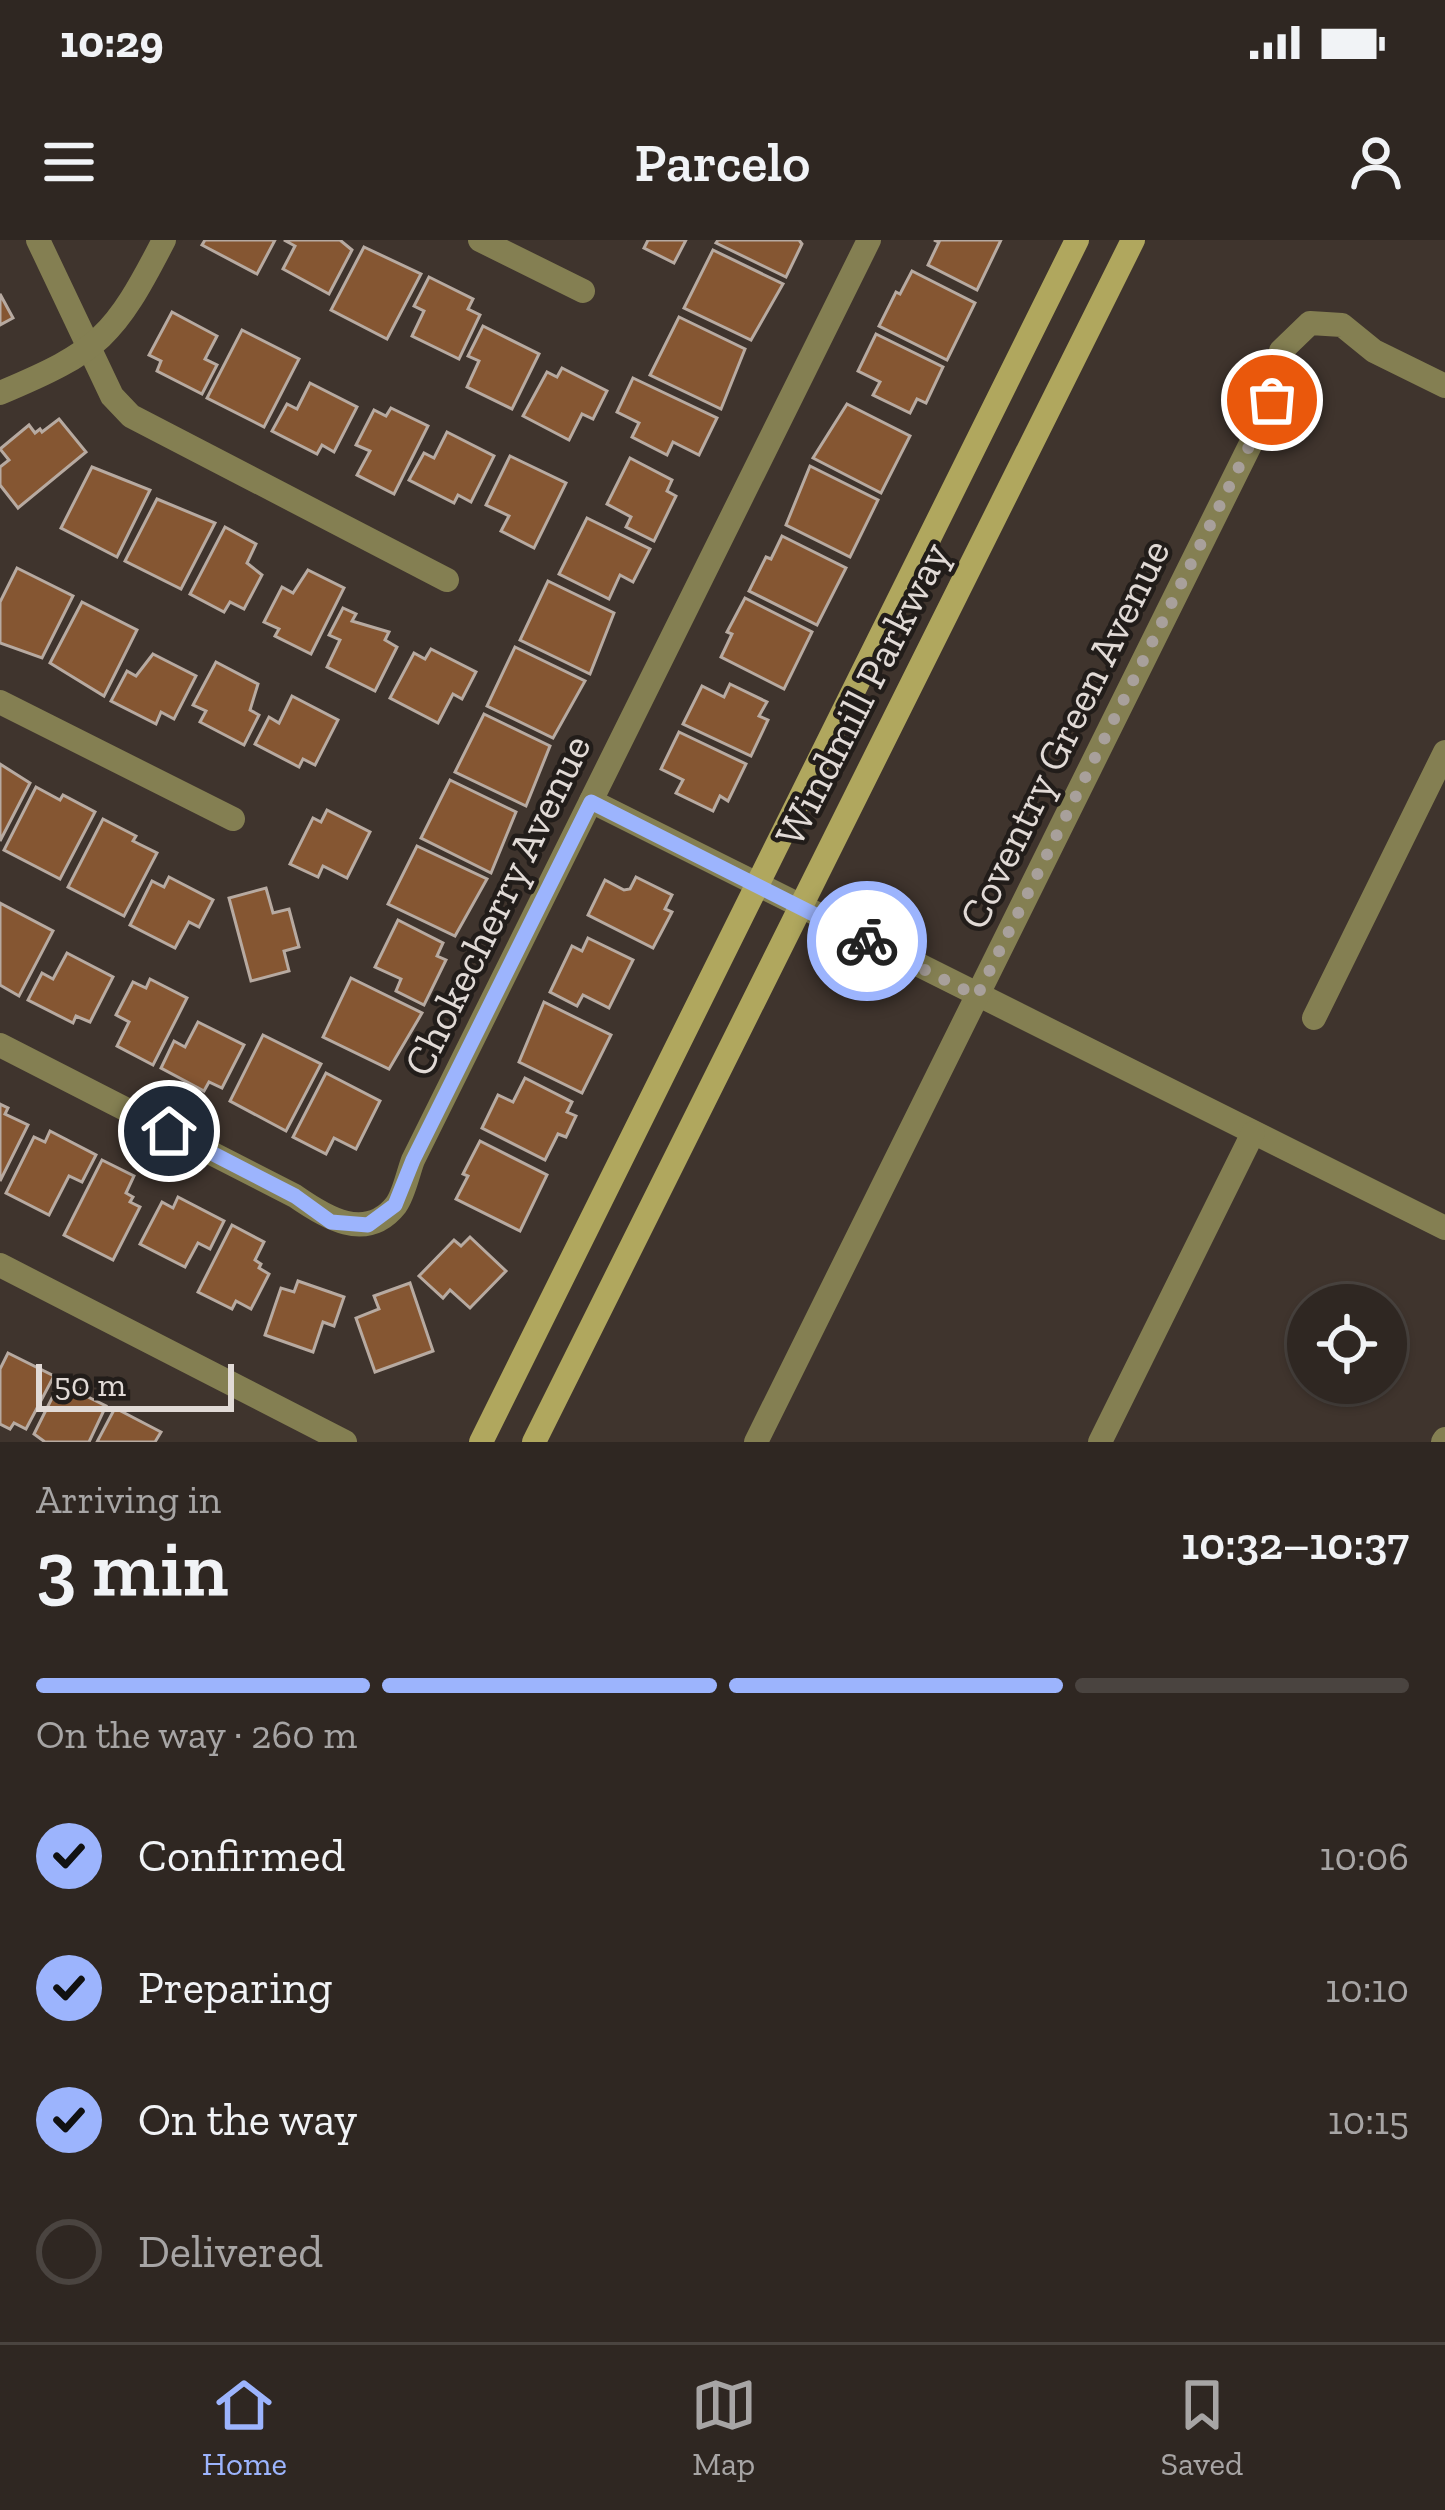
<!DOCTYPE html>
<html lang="en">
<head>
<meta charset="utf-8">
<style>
	:root { --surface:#2f2722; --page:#3b332f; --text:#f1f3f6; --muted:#a7a5a5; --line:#4a4440; --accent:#9cb4fd }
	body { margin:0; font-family:"Zilla Slab",serif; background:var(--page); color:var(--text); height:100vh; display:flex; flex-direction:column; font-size:45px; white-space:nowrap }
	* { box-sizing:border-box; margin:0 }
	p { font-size:39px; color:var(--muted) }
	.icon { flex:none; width:66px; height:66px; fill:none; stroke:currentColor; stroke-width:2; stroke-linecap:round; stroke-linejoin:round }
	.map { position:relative; height:1202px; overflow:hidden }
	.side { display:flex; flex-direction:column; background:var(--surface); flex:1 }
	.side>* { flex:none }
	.controls { position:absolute; left:1287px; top:1044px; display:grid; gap:24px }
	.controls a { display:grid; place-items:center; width:120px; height:120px; border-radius:50%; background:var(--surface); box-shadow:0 3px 9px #0004,0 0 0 3px var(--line); font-size:60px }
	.scale { position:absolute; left:36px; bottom:30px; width:198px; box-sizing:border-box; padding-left:12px; border:6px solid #e1dad6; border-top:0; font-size:33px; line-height:42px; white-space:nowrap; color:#e1dad6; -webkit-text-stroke:9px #221d1a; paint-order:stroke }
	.pin { position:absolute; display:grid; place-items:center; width:102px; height:102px; color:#fff; margin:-51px; border:6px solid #fff; border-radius:50%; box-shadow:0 3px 12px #0007 }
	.courier { position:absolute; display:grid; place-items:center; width:120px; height:120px; margin:-60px; border:9px solid #9cb4fd; border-radius:50%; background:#fff; color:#222; box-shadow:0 3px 15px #0007 }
	.overview em { font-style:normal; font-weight:600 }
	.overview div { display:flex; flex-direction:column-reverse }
	.overview { display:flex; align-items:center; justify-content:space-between; height:204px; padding:0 36px }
	h1 { font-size:78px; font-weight:600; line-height:90px }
	.bar { display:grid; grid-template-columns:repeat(4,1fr); gap:18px 12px; align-content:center; height:144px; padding:0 36px }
	.bar i { height:15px; border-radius:9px; background:var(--line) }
	.bar .selected { background:var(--accent) }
	.bar p { grid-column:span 4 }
	ol { padding:0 36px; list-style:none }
	li { display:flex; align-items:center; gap:36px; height:132px }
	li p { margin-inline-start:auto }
	li .icon { padding:12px; border-radius:50%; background:var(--accent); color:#111; stroke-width:4 }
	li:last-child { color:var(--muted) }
	li i { width:66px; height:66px; border:6px solid var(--line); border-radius:50% }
	.status { display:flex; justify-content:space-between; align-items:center; height:84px; padding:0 60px; background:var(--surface); direction:ltr }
	.status svg { height:33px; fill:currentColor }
	header { display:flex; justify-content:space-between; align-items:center; height:156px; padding:0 36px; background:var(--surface); font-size:54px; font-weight:600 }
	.menu { display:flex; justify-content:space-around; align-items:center; height:168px; border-top:3px solid var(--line); background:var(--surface); font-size:33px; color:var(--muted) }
	.menu a { display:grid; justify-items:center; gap:6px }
	.menu .selected { color:var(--accent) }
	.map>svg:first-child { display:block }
	.building { fill:#855632; stroke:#b7aaa1; stroke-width:3 }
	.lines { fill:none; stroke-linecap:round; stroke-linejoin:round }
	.minor { stroke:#847f52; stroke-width:24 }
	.tertiary { stroke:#847f52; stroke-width:24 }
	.secondary { stroke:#b0a75e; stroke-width:24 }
	.done { stroke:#a8a09b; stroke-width:12; stroke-dasharray:0 21.6 }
	.route { stroke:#9cb4fd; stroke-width:15 }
	.labels { text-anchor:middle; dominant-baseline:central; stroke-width:9; stroke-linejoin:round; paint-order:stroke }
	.street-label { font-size:42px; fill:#e1dad6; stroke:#221d1a }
</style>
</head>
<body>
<div class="status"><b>10:29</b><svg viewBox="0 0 49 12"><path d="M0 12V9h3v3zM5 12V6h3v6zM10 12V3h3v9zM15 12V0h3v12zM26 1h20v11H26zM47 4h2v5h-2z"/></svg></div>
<header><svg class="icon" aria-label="menu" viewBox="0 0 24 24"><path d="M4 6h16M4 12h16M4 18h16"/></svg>Parcelo<svg class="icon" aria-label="person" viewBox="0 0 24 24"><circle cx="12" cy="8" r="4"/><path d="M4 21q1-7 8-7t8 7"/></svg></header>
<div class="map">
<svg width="1445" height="1202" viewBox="0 0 1445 1202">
	<rect width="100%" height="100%" fill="#3f342d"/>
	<g class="building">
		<path d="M205,0H275L257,34L202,5Z"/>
		<path d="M284,0H340L352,10L329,54L283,29L295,6Z"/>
		<path d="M648,0H686L674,23L644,8Z"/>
		<path d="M718,0H799L802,4L786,37L716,3Z"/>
		<path d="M934,0H1001L977,50L928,25L939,2Z"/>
		<path d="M364,7L421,34L387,99L331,70Z"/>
		<path d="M713,10L783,44L751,100L684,68Z"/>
		<path d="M912,31L975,63L947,120L879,86L896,52L900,54Z"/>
		<path d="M429,37L473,59L468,69L480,75L459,119L412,96L424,71L414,66Z"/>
		<path d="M0,54L13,78L0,85Z"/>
		<path d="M172,72L217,96L205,119L217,125L202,154L157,131L161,121L149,115Z"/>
		<path d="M679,77L745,109L721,169L650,135Z"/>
		<path d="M483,86L539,114L512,169L467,147L479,121L468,116Z"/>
		<path d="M242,90L299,119L264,187L207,158Z"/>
		<path d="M876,94L943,127L926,163L917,159L910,173L873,155L880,142L858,131Z"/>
		<path d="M562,128L607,151L593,179L582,174L569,200L523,176L547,132L557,137Z"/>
		<path d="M633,138L717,178L699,215L673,202L667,215L632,197L639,183L617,172Z"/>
		<path d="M310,143L357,167L334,212L322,205L317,214L272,191L287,164L297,169Z"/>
		<path d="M847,164L910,196L881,253L813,218Z"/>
		<path d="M391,168L428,186L394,254L357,235L370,211L356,205L374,170L386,176Z"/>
		<path d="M59,179L86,212L18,268L0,245V227L9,220L0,209L29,185L35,193L40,189L42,192Z"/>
		<path d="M447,192L494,216L471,262L458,255L454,263L409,240L424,213L434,218Z"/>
		<path d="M510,216L566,243L534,308L501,291L509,276L486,265Z"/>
		<path d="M630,218L672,240L667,251L676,256L654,301L626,287L631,277L607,264Z"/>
		<path d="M810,226L878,260L850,317L786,285Z"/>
		<path d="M92,227L150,250L117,317L61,288Z"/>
		<path d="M157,259L215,283L181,349L125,321Z"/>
		<path d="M587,278L650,309L633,342L620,335L609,359L559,334Z"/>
		<path d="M225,287L256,304L247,323L262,335L244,369L230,362L224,372L190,354Z"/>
		<path d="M782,296L846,328L817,385L749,351L766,317L771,319Z"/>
		<path d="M17,328L73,356L42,418L0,403V362Z"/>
		<path d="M308,330L344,348L311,414L275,396L279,389L264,382L282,347L293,353Z"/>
		<path d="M548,341L614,373L590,434L520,400Z"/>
		<path d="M745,358L812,392L784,449L721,417L732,394L727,392Z"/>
		<path d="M82,362L137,390L104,456L50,423Z"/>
		<path d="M343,368L356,374L352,381L389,392L385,400L397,407L375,451L327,427L340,400L329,395Z"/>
		<path d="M515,407L585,441L553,498L487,466Z"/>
		<path d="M431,409L476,432L462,459L453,454L438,483L390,458L414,413L425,419Z"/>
		<path d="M153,414L196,436L174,479L161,472L156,484L111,461L127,431L136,436Z"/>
		<path d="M216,422L258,444L250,470L259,475L244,505L200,482L206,471L193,465Z"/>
		<path d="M730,444L767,462L759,476L768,480L751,516L683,484L702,446L724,457Z"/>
		<path d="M292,456L338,480L315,525L303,519L299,527L255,504L269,477L279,483Z"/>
		<path d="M484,474L550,506L526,566L455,532Z"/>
		<path d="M679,492L746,524L728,561L720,556L713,571L676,553L683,540L661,529Z"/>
		<path d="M0,524L30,543L0,601Z"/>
		<path d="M450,540L516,572L491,633L421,598Z"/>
		<path d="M36,547L60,560L63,555L95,572L60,639L4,610Z"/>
		<path d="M327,570L370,592L347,638L323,626L318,637L290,624L313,578L321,582Z"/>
		<path d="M103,579L136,596L133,601L157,613L124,676L68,647Z"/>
		<path d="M417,606L487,639L455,696L388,664Z"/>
		<path d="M169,637L213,660L199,687L189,682L175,708L130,685L152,641L164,647Z"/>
		<path d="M636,637L672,655L665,669L672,672L653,708L588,675L605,640L624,650L630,649Z"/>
		<path d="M266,648L273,673L289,669L299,707L284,711L289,731L251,741L229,658Z"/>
		<path d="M0,663L53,691L19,756L0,745Z"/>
		<path d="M398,680L443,703L437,716L446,720L424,765L396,751L401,739L375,727Z"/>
		<path d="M588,698L633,720L609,768L583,755L577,766L550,752L572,706L582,711Z"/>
		<path d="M67,713L113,737L90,782L76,776L73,783L28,760L42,733L53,739Z"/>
		<path d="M351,738L422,773L389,829L323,797Z"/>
		<path d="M150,739L187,758L153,825L117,806L129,782L116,775L133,742L146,748Z"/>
		<path d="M544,762L611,795L582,853L519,822Z"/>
		<path d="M198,782L244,805L222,848L209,842L204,851L161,828L174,801L185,807Z"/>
		<path d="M263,795L321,824L286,891L230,861Z"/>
		<path d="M326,833L380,861L356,909L334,898L326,914L293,897Z"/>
		<path d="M525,838L572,862L567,872L576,876L566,897L558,894L545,920L482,888L498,855L513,862Z"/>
		<path d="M0,864L8,868L5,874L28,885L0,941Z"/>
		<path d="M50,891L96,915L82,942L69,936L49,975L6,953L34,897L45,902Z"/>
		<path d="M480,901L547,935L520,991L456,959L468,936L463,934Z"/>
		<path d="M102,920L134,936L126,953L133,957L130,962L140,967L113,1020L64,995Z"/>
		<path d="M178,957L224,981L210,1009L198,1003L185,1027L140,1004L162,962L173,968Z"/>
		<path d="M232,985L264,1002L255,1020L261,1024L259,1028L269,1034L251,1069L236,1061L232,1069L198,1052Z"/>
		<path d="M470,997L506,1031L470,1068L450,1050L443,1058L419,1036L454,1000L461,1006Z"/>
		<path d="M298,1041L344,1057L334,1086L323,1082L313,1112L265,1095L281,1048L294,1052Z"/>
		<path d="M410,1043L433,1111L375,1132L356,1078L379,1069L374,1056Z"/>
		<path d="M8,1113L54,1136L26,1189L14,1183L10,1189L0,1184V1129Z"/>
		<path d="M71,1145L80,1149L78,1152L106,1166L89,1202H45L34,1194L56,1150L66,1155Z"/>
		<path d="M115,1168L161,1192L155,1202H97Z"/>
	</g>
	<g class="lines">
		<g class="minor">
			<path d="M38,0L112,156L131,176L447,340"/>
			<path d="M480,0L583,51"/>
			<path d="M0,153C100,111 114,97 164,0"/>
			<path d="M0,462L233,579"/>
			<path d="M591,561L1445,988"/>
			<path d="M1314,778L1445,512"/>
			<path d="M0,805L295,956C325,977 366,1003 396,965C404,954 408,933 413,920L869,0"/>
			<path d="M756,1202L1272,161L1281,111L1310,83L1342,85L1374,111L1445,146"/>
			<path d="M1100,1202L1253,893"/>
			<path d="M1443,1202L1445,1199"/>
		</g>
		<path class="tertiary" d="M0,1025L345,1202"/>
		<g class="secondary">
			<path d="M481,1202L1077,0"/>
			<path d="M534,1202L1133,0"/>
		</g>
	</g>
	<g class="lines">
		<path class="done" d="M867,701L977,756L1272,160"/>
		<path class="route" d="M169,891L295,956L331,982L368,985L395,965L413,920L591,562L867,701"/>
	</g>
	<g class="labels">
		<g class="street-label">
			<text transform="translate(862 454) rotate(-63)">Windmill Parkway</text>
			<text transform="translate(1064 494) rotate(-64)">Coventry Green Avenue</text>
			<text transform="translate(497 665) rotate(-64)">Chokecherry Avenue</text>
		</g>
	</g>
</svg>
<div class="controls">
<a><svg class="icon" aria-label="locate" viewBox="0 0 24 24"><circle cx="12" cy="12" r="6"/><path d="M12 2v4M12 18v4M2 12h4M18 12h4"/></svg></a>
</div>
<div class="scale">50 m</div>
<div class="pin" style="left:1272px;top:160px;background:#ea580c"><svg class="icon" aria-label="bag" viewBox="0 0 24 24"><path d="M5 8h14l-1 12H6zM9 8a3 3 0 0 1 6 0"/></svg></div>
<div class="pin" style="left:169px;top:891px;background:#1f2937"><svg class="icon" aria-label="home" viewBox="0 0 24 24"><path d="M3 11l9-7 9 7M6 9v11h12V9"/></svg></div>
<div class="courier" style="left:867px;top:701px"><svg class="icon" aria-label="bike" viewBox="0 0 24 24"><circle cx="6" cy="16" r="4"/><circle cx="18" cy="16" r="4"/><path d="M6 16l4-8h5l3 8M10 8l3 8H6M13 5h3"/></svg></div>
</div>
<section class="side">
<div class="overview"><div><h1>3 min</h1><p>Arriving in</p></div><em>10:32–10:37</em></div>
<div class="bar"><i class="selected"></i><i class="selected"></i><i class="selected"></i><i></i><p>On the way · 260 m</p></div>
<ol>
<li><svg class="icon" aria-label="check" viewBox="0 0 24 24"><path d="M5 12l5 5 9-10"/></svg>Confirmed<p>10:06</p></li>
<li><svg class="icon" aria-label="check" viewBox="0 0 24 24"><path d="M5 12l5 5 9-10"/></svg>Preparing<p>10:10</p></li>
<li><svg class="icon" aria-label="check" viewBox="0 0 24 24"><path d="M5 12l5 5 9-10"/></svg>On the way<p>10:15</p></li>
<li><i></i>Delivered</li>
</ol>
</section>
<nav class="menu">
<a class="selected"><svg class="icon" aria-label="home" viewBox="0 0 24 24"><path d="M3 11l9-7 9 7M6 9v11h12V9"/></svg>Home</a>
<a><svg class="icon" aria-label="map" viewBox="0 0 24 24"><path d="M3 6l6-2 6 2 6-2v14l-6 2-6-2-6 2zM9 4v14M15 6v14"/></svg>Map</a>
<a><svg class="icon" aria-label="saved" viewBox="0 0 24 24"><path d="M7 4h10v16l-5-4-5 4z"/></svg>Saved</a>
</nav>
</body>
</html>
